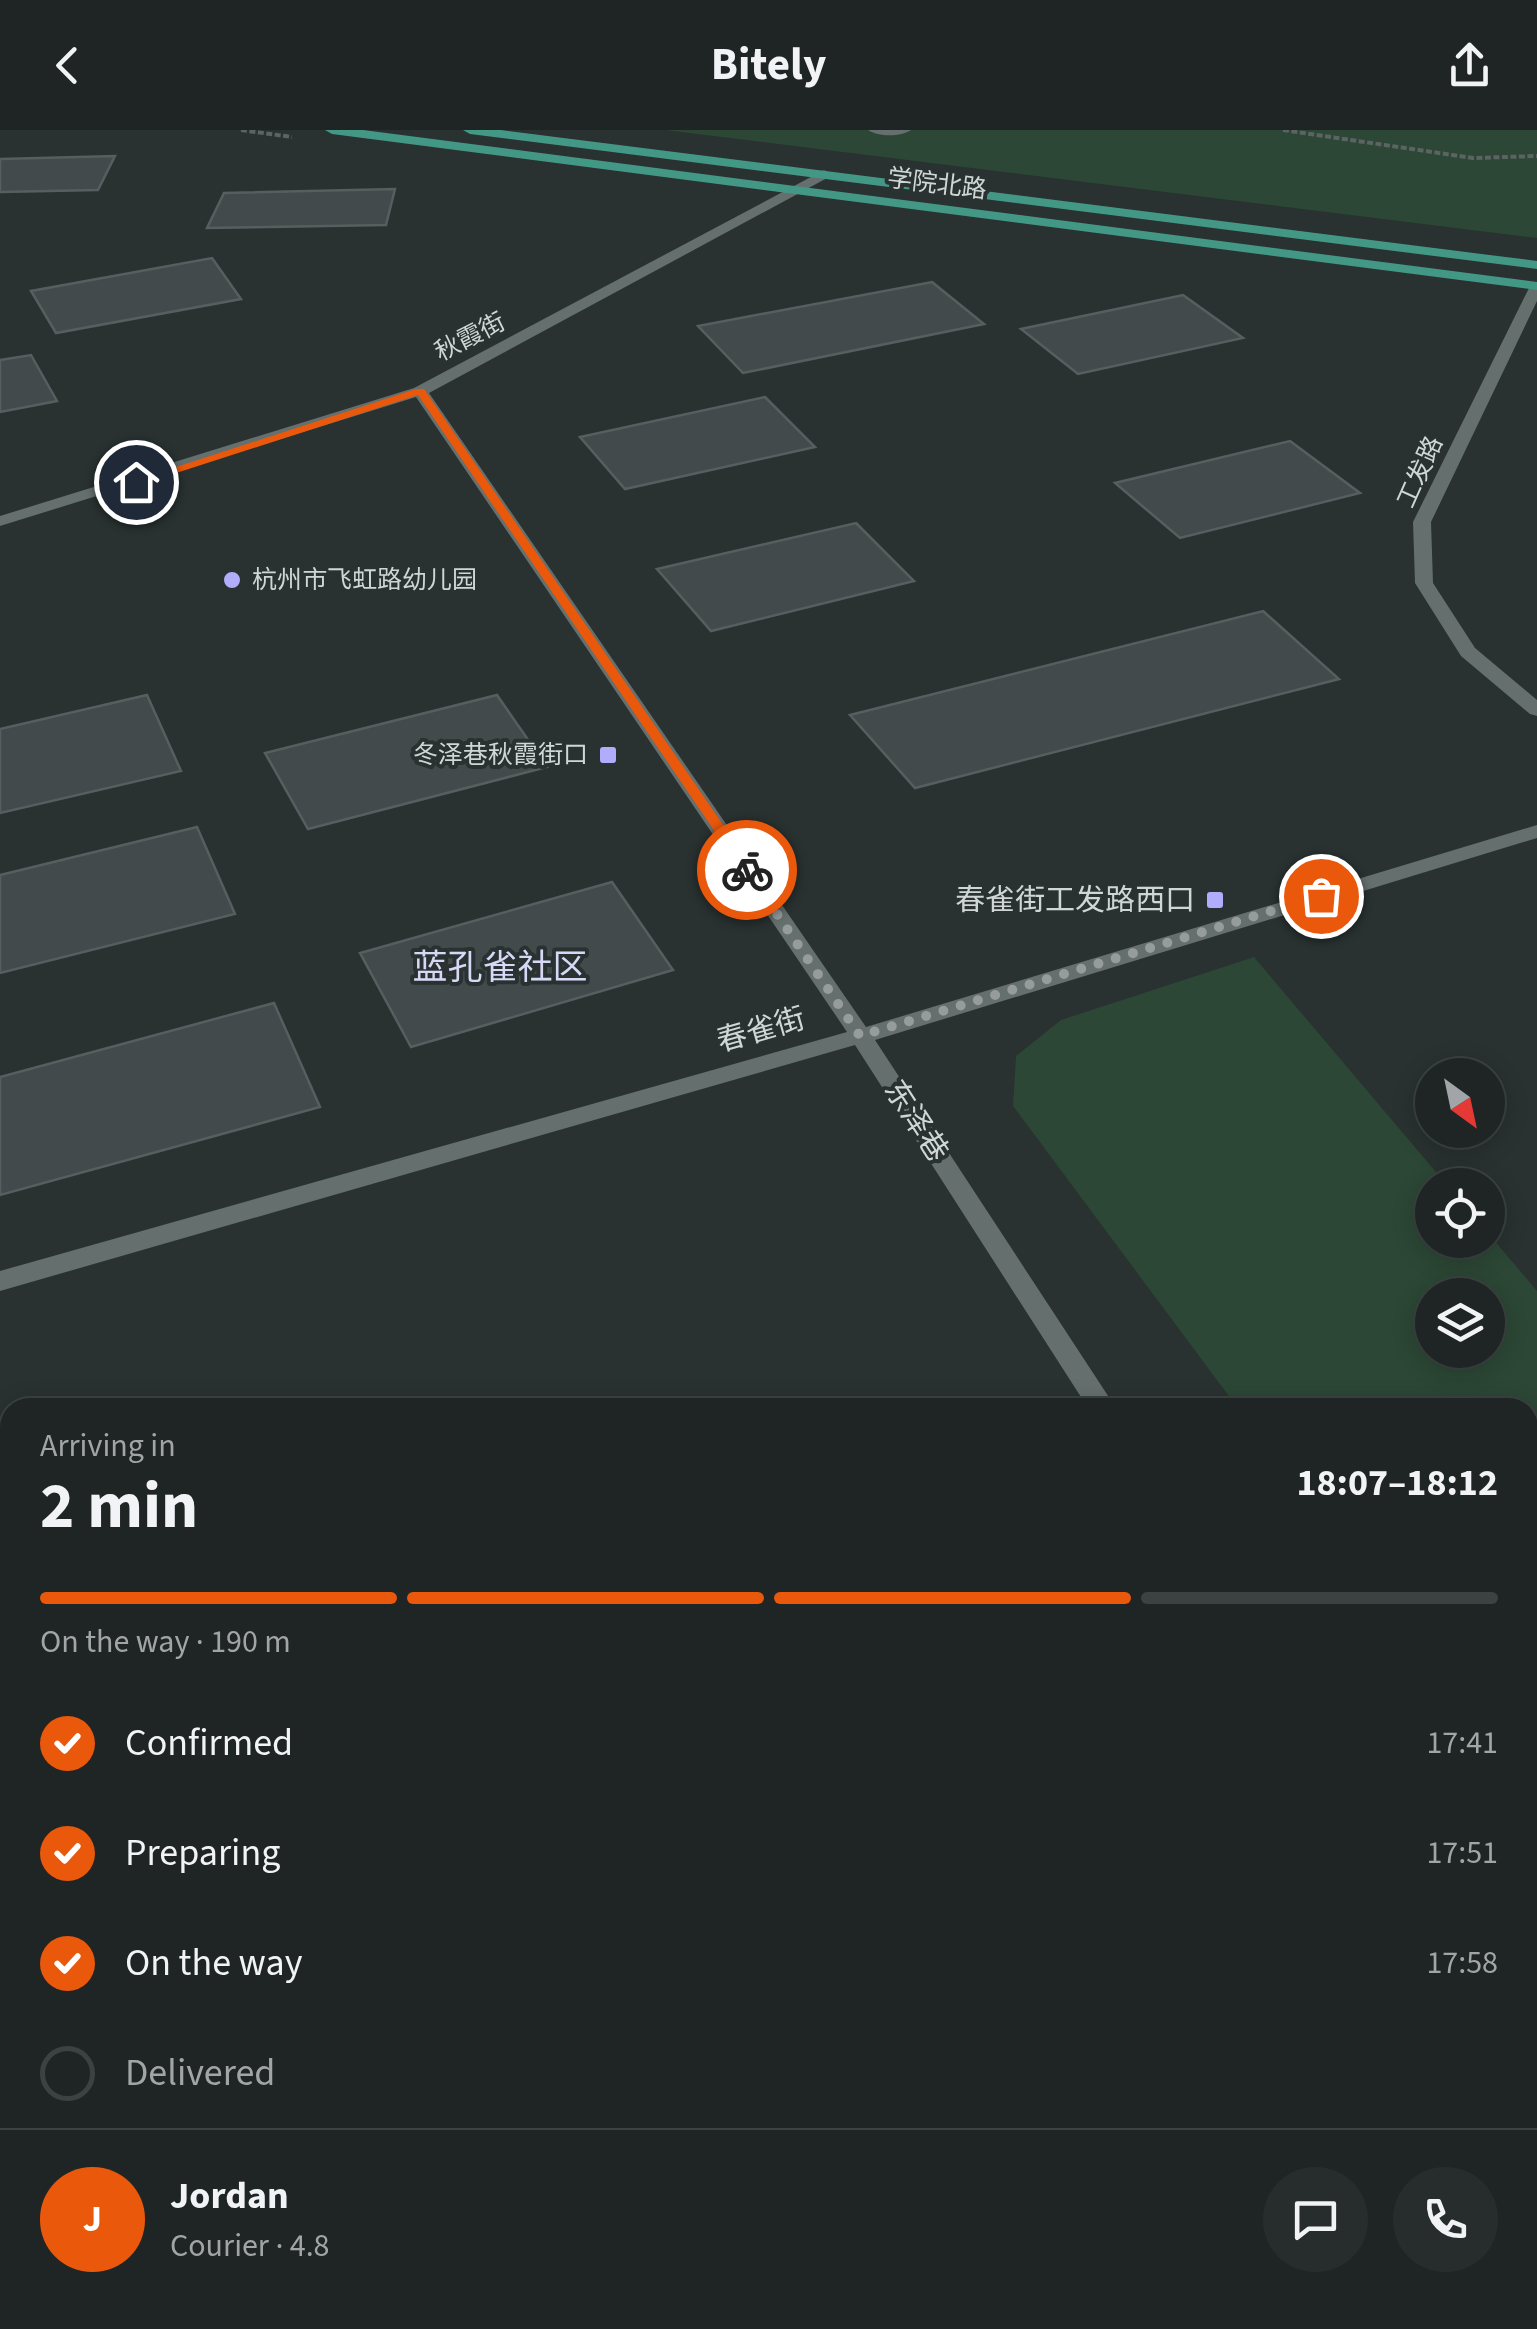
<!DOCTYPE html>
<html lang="en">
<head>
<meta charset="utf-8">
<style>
	:root { --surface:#1f2525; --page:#272d2d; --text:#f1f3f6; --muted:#a1a5a7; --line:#3c4242; --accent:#ea580c }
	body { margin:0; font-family:"Source Sans 3","Noto Sans SC",sans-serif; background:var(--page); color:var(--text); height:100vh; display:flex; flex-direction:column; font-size:38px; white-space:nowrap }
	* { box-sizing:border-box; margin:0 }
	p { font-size:32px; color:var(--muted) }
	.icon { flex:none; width:55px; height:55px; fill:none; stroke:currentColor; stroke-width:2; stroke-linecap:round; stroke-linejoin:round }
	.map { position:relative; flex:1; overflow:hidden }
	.panel { position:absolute; left:0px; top:1268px; width:1538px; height:932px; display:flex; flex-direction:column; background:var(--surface); border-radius:30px 30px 0 0; box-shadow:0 5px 25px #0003,0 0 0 2px var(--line) }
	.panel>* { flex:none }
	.needle { width:65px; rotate:147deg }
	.controls { position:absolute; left:1415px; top:928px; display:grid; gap:20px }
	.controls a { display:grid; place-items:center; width:90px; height:90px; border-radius:50%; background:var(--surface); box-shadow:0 5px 25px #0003,0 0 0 2px var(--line); font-size:50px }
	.pin { position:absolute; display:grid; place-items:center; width:85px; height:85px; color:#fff; margin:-42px; border:5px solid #fff; border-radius:50%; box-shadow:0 2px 10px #0007 }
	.courier { position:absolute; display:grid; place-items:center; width:100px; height:100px; margin:-50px; border:8px solid #ea580c; border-radius:50%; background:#fff; color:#222; box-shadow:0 2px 12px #0007 }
	.summary em { font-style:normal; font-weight:700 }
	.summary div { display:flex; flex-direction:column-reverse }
	.summary { display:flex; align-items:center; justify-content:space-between; height:170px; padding:0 40px }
	h1 { font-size:65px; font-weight:700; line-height:75px }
	.bar { display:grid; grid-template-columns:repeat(4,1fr); gap:15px 10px; align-content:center; height:120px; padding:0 40px }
	.bar i { height:12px; border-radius:8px; background:var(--line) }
	.bar .selected { background:var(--accent) }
	.bar p { grid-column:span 4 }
	.line { display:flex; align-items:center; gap:25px; padding:0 40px; border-top:2px solid var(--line) }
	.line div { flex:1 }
	.round { display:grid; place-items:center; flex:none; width:105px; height:105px; border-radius:52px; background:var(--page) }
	ol { padding:0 40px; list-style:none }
	li { display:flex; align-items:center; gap:30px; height:110px }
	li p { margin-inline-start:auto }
	li .icon { padding:10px; border-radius:50%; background:var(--accent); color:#fff; stroke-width:4 }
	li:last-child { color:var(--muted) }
	li i { width:55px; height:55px; border:5px solid var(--line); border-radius:50% }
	header { display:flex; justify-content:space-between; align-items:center; height:130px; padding:0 40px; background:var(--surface); font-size:45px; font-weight:700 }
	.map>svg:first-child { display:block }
	.green { fill:#2c4735; fill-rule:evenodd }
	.building { fill:#424a4c; stroke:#565f60; stroke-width:2.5 }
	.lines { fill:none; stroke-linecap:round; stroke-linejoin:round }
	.path { stroke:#5c6363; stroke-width:4; stroke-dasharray:6 2.5; stroke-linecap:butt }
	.minor { fill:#656f6e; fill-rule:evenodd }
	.major { fill:#439885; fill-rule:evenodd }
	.route { fill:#ea580c }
	.done { stroke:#969c9c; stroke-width:10; stroke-dasharray:0 18 }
	.poi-dot { fill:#b1adfa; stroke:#293131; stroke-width:4 }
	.labels { text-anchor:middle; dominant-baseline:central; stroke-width:8; stroke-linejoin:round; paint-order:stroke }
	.far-street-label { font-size:25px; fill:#d0d6d5; stroke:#293131 }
	.far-poi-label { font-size:25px; fill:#d0d6d5; stroke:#293131; text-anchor:start }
	.poi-label { font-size:30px; fill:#d0d6d5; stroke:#293131; text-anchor:end }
	.street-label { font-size:30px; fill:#d0d6d5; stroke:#293131 }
	.quarter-label { font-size:35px; fill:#d8d8f6; stroke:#293131 }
</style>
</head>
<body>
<header><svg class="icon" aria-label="back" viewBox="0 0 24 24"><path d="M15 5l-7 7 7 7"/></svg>Bitely<svg class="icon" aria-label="share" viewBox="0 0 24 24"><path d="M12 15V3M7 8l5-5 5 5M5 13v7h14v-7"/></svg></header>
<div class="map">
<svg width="1537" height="2199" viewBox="0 0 1537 2199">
	<rect width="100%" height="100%" fill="#293131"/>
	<g class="green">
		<path d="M665,0H1537V108Z"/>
		<path d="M1254,827L1447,1055H1432V1110H1488V1103L1537,1161V1681L1528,1669V1278L1237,1277L1013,976L1016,926L1061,890ZM1432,1165H1488V1220H1432Z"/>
	</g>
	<g class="building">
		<path d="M115,26L98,60L0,62V29Z"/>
		<path d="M395,59L386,95L207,98L224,63Z"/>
		<path d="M212,128L241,169L56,203L31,161Z"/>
		<path d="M932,152L984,194L743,243L698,196Z"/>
		<path d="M1183,165L1243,208L1078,244L1021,199Z"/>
		<path d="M31,225L57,271L0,282V230Z"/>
		<path d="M765,267L815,317L625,359L580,307Z"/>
		<path d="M1290,311L1360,363L1180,408L1115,353Z"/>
		<path d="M856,393L914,451L711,501L657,439Z"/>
		<path d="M1263,481L1339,549L915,658L850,585Z"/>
		<path d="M147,565L181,641L0,683V599Z"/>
		<path d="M497,565L547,637L308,699L265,623Z"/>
		<path d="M197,697L235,784L0,843V745Z"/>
		<path d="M612,752L673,840L411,917L360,823Z"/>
		<path d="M274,873L320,977L0,1065V947Z"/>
		<path d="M10,1784V2015L0,2019V1788Z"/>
	</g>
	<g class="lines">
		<g class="path">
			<path d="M241,0L292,7"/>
			<path d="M1283,0L1473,28L1537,26"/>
		</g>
		<g class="minor">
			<path d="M868,0H911C901,7 878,7 868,0Z"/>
			<path d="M824,40L831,44L829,47L429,263L866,897L1537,695V708L875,910L1116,1278H1088L855,915L0,1161V1141L847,902L416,267L0,396V386L414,258Z"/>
			<path d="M1537,152V171L1431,392L1433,453L1475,518L1537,570V586L1530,584L1461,526L1415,453L1413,392L1530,156Z"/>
			<path d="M1528,1911L1537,1915V1959L1528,1955Z"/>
		</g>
		<g class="major">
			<path d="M325,0H363L1537,152V160L332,4Z"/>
			<path d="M463,0H501L1537,131V139L470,4Z"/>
		</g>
	</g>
	<path class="route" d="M416,259H424L752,737V743H743L418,265L139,355L130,352Z"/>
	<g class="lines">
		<path class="done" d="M747,740L860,906L1321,766"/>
	</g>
	<g class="poi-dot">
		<circle cx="232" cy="450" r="10"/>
		<rect x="598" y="615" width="20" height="20" rx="5"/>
		<rect x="1205" y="760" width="20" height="20" rx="5"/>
	</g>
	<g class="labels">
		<g class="far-street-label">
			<text transform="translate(937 54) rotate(7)">学院北路</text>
			<text transform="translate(470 207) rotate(-27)">秋霞街</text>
			<text transform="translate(1420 342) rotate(-66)">工发路</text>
		</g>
		<g class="far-poi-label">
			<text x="252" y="450">杭州市飞虹路幼儿园</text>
			<text x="588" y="625" text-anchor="end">冬泽巷秋霞街口</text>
		</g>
		<g class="poi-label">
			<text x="1195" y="770">春雀街工发路西口</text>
		</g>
		<g class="street-label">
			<text transform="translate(761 900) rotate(-16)">春雀街</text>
			<text transform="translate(916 991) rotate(57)">东泽巷</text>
		</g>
		<g class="quarter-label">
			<text x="500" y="838">蓝孔雀社区</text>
		</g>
	</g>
</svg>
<div class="controls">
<a><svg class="needle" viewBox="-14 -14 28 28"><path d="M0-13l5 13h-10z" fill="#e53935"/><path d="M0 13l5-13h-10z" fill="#a1a5a7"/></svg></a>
<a><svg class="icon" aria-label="locate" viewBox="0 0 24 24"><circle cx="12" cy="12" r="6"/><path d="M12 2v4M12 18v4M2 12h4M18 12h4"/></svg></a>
<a><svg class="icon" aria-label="layers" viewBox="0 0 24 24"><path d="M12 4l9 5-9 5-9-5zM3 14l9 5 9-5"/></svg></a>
</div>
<div class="pin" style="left:1321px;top:766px;background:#ea580c"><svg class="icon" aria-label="bag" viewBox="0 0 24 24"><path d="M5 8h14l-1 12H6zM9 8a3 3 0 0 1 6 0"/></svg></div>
<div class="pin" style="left:136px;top:352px;background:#1f2937"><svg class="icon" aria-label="home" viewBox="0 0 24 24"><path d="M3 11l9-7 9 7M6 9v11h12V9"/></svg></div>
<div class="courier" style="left:747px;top:740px"><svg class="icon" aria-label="bike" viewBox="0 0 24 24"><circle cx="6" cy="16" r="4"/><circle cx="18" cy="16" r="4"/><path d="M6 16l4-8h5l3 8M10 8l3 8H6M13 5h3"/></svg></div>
<section class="panel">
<div class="summary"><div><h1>2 min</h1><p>Arriving in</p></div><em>18:07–18:12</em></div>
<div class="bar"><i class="selected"></i><i class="selected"></i><i class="selected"></i><i></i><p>On the way · 190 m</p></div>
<ol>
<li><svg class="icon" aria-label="check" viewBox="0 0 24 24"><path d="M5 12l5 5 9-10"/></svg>Confirmed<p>17:41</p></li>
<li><svg class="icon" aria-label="check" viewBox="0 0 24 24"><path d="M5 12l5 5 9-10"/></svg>Preparing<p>17:51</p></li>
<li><svg class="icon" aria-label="check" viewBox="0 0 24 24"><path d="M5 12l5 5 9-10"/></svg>On the way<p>17:58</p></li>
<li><i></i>Delivered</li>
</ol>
<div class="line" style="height:180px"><b class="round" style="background:var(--accent);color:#fff">J</b><div><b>Jordan</b><p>Courier · 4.8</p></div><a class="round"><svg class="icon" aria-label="chat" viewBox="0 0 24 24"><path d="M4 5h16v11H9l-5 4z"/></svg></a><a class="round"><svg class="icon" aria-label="phone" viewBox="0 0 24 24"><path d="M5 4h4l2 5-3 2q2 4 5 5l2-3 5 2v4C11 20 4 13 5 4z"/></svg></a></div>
</section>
</div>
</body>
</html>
